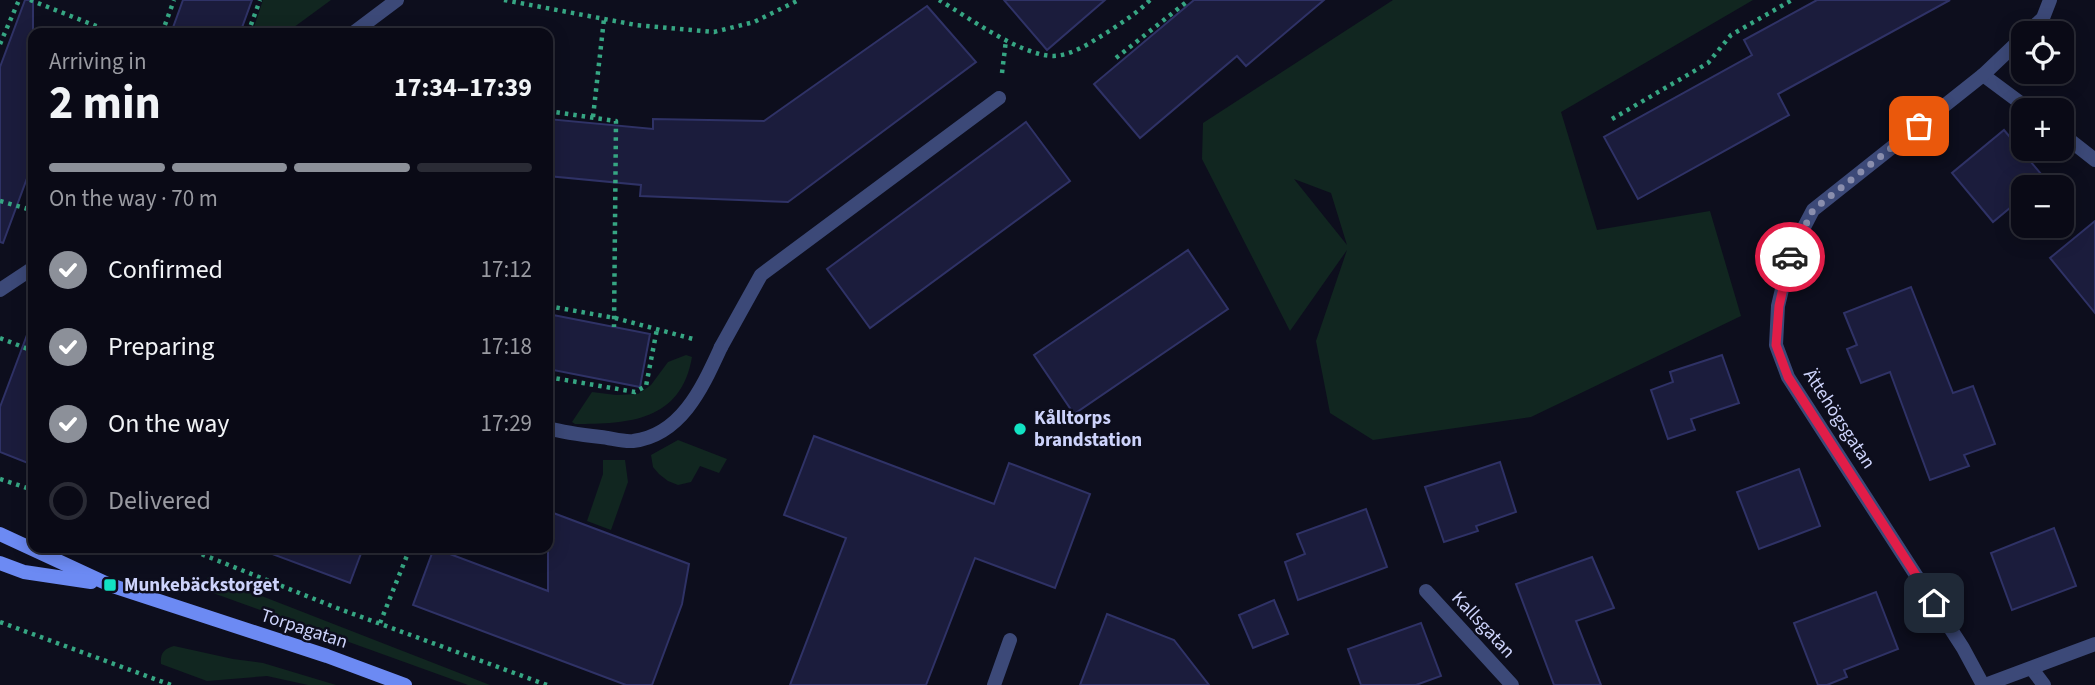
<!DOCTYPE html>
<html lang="en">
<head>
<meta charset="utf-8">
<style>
	:root { --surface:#0a0a16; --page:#13131f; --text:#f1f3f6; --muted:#999aa1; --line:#2a2b35; --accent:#8c9099 }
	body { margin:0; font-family:"Source Sans 3",sans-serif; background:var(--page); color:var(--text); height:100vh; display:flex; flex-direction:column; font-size:26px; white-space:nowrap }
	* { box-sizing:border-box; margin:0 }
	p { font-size:23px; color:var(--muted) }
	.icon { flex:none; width:38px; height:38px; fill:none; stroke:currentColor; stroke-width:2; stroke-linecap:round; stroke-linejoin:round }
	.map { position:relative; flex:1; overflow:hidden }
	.panel { position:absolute; left:28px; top:28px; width:525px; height:525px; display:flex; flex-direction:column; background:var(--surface); border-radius:14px; box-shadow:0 4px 18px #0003,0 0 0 2px var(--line) }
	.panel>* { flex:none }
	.tools { position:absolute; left:2011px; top:21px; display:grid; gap:14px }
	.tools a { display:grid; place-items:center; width:63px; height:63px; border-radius:14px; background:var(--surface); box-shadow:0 4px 18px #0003,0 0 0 2px var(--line); font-size:35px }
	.pin { position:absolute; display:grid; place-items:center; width:60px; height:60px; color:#fff; margin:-30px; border-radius:14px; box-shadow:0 4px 10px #0006 }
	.courier { position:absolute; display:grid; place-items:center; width:70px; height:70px; margin:-35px; border:5px solid #e11d48; border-radius:50%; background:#fff; color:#222; box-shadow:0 2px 9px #0007 }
	.summary em { font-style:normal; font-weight:700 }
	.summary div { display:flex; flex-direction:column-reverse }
	.summary { display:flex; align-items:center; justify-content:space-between; height:119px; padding:0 21px }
	h1 { font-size:46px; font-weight:700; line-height:52px }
	.bar { display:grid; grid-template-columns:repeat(4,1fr); gap:10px 7px; align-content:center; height:84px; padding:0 21px }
	.bar i { height:9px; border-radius:5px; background:var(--line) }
	.bar .selected { background:var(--accent) }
	.bar p { grid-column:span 4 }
	ol { padding:0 21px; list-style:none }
	li { display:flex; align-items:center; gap:21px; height:77px }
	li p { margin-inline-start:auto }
	li .icon { padding:7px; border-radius:50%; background:var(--accent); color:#fff; stroke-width:4 }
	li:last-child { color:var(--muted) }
	li i { width:38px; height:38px; border:4px solid var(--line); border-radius:50% }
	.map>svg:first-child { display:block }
	.green { fill:#112620; fill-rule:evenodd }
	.building { fill:#1b1c3c; stroke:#2f3266; stroke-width:2 }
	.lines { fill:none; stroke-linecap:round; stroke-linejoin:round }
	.path { stroke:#36a683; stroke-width:4.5; stroke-dasharray:3.5 5; stroke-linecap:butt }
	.lane { stroke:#3c4978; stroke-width:14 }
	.street { stroke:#3c4978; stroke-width:14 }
	.secondary { stroke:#6c8af3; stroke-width:14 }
	.done { stroke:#8a8ead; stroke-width:7; stroke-dasharray:0 12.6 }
	.route { stroke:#e11d48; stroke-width:9 }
	.poi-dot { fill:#12e2c3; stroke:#0d0e1d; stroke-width:2.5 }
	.labels { text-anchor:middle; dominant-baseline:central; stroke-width:5; stroke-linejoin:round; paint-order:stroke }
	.poi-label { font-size:19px; font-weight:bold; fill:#cdd3fb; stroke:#0d0e1d; text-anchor:start }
	.street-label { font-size:19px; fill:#cdd3fb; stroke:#0d0e1d }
</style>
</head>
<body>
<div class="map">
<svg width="2095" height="685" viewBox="0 0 2095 685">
	<rect width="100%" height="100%" fill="#0d0e1d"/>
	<g class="green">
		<path d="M263,0H331L286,33H252Z"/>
		<path d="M1393,0H1753L1561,112L1597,230L1710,211L1741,316L1531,417L1373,440L1330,413L1316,341L1347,250L1290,331L1202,159L1203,123ZM1294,179L1331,193L1347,245Z"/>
		<path d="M686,355L692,357C681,421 629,424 575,424L572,422L592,392L616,395L638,394L651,385L668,362Z"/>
		<path d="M678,440L727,459L719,473L700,466L691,482L678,485L668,481L659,474L653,467L651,455Z"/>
		<path d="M603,460H625L628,482L611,530L587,521L603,474Z"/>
		<path d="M208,577H213L490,685H468L213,593L205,586Z"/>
		<path d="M174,646L233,659L263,663L336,685H308L267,676L207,681L161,664C160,653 164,649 174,646Z"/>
	</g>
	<g class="building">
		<path d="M25,0H33V162L3,243L0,242V67Z"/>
		<path d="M183,0H252L240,33H171Z"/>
		<path d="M1004,0H1105L1047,50Z"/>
		<path d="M1194,0H1324L1246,66L1237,56L1140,138L1094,84Z"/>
		<path d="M1817,0H1950L1778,94L1789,115L1638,199L1604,137L1752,55L1744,40Z"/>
		<path d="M927,6L976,62L788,202L640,196L641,185L548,176V119L653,129V119L764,121Z"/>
		<path d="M1026,122L1070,181L870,328L827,269Z"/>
		<path d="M2004,130L2052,187H2023V197L1993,222L1952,173Z"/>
		<path d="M2095,221V313L2050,258Z"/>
		<path d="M1188,250L1228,309L1074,414L1034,355Z"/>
		<path d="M1911,287L1953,393L1973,386L1995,444L1964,455L1969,466L1930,480L1890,372L1861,383L1847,349L1857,345L1844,313Z"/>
		<path d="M548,314L650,334L640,387L548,369Z"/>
		<path d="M30,327H33V465L0,452V407Z"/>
		<path d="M1722,355L1739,403L1691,419L1695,430L1668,439L1651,390L1673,382L1670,372Z"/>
		<path d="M814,436L994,504L1009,463L1090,494L1055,588L975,558L926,685H790L846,538L784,515Z"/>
		<path d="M1500,462L1516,512L1476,526L1478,531L1444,542L1425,487Z"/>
		<path d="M1799,469L1820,526L1759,549L1737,492Z"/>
		<path d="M1366,509L1387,567L1298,600L1285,562L1305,554L1297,534Z"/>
		<path d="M548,511L689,564L682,604L652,685H626L413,605L434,548L548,591Z"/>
		<path d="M2054,528L2076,586L2012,610L1991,553Z"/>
		<path d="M265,548H363L350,583L264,551Z"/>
		<path d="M1592,557L1614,608L1576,621L1601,685H1554L1516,584Z"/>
		<path d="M1876,592L1898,649L1844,670L1847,677L1827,685H1818L1794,623Z"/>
		<path d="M1274,600L1288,634L1253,648L1239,615Z"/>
		<path d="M1107,614L1174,640L1209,685H1080Z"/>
		<path d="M1421,623L1441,676L1416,685H1361L1348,649Z"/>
	</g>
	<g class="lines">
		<g class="path">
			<path d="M30,0L114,33"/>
			<path d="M504,0L636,25L714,32L754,22L799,0"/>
			<path d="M939,0C968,17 1021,56 1054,56C1072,55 1088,44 1103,35C1120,24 1136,14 1150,0"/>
			<path d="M162,33L174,0"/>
			<path d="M248,33L260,0"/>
			<path d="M0,44L19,0"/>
			<path d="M1116,58L1189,0"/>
			<path d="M1002,73L1006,40"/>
			<path d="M548,111L616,121L614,327"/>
			<path d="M593,117L604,19"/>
			<path d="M1612,119L1708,63L1731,35L1792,0"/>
			<path d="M0,201L28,209L33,196"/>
			<path d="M548,306L615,318L697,340"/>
			<path d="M0,338L33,351"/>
			<path d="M548,377L635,392L646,386L657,329"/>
			<path d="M0,479L33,490"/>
			<path d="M186,548L337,608L547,685"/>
			<path d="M0,622L171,685"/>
			<path d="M380,623L410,548"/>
		</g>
		<g class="lane">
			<path d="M721,347L761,275L999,98"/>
			<path d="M994,685L1010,640"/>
		</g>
		<g class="street">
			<path d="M353,33L397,0"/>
			<path d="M2027,33L2043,18L2050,0"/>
			<path d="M1983,75L2030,110"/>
			<path d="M2062,134L2095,160"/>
			<path d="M0,290L33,268"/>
			<path d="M548,428C565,433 583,435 601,437C611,438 623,442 633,441C682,435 703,386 721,347"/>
			<path d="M1426,591L1512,685"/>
			<path d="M2032,669L2044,685"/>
			<path d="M1983,685L1963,648L1788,377L1776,345L1778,306L1791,252L1813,210L1983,75L2023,37"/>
			<path d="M1985,685L2095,644"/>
		</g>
		<g class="secondary">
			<path d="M0,534L110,585L327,656L405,685"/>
			<path d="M0,563L24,572L91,582"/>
		</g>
	</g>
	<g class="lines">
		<path class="done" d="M1790,257L1813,210L1919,126"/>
		<path class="route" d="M1790,257L1779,306L1776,345L1788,377L1934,603"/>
	</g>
	<g class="poi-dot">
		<circle cx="1020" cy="429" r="7"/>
		<rect x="103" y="578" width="14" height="14" rx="3.5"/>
	</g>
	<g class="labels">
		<g class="poi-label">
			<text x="1034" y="418">Kålltorps<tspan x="1034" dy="22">brandstation</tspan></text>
			<text x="124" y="585">Munkebäckstorget</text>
		</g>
		<g class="street-label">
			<text transform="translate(1839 419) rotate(57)">Ättehögsgatan</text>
			<text transform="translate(1483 625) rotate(47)">Kallsgatan</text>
			<text transform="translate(304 629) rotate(18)">Torpagatan</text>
		</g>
	</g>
</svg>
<div class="tools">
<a><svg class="icon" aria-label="locate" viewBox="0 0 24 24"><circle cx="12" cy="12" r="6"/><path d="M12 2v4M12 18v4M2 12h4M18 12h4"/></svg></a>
<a>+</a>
<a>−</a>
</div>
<div class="pin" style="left:1919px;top:126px;background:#ea580c"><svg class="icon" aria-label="bag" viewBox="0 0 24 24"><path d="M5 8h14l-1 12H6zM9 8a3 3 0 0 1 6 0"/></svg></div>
<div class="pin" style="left:1934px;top:603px;background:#1f2937"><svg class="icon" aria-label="home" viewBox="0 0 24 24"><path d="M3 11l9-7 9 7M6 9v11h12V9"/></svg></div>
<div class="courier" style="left:1790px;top:257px"><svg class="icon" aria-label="car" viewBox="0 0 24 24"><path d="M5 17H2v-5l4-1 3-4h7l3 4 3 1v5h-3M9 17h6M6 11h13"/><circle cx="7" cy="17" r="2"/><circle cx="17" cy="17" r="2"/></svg></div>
<section class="panel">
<div class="summary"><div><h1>2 min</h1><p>Arriving in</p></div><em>17:34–17:39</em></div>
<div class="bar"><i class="selected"></i><i class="selected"></i><i class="selected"></i><i></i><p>On the way · 70 m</p></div>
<ol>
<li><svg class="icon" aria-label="check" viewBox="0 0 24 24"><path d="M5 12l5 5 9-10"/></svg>Confirmed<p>17:12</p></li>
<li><svg class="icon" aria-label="check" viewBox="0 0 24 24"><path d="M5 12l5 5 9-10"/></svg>Preparing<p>17:18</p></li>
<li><svg class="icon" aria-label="check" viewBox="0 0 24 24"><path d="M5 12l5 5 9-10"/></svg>On the way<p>17:29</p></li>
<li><i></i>Delivered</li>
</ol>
</section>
</div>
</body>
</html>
